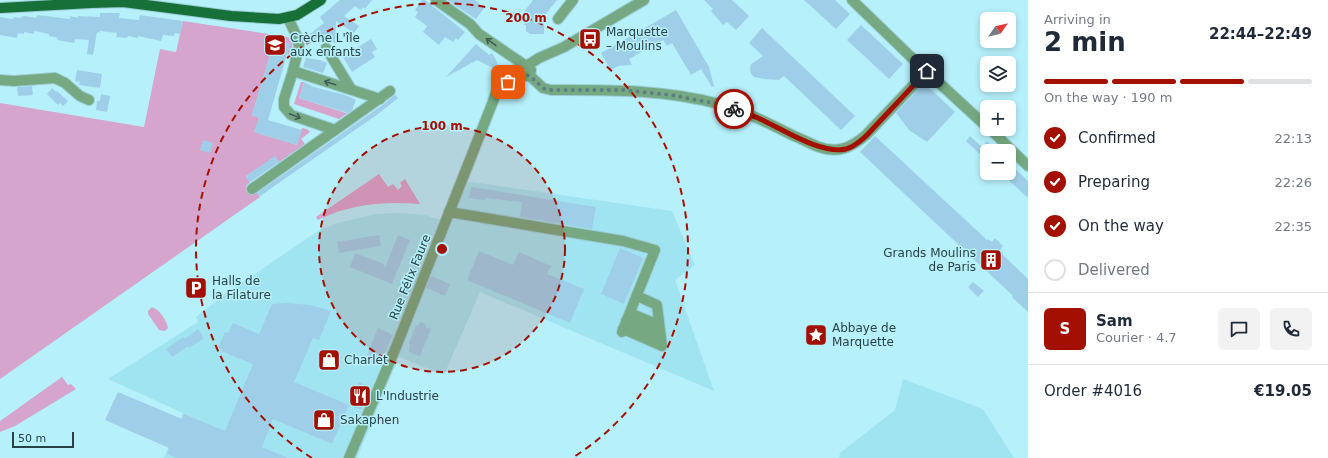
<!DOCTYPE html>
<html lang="en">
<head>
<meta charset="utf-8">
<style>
	:root { --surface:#fff; --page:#f2f2f3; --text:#1f2937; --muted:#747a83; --line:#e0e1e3; --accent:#a30f00 }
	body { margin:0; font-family:"DejaVu Sans",sans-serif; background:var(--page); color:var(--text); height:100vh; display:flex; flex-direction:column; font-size:15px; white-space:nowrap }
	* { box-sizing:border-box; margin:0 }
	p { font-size:13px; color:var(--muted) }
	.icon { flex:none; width:22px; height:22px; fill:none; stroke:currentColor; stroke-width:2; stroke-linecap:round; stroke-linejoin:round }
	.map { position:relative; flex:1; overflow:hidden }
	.drawer { display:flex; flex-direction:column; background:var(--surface); width:300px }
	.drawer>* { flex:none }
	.needle { width:26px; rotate:56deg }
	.fabs { position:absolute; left:980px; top:12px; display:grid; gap:8px }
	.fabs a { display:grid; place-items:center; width:36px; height:36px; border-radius:6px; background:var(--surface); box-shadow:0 2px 6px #0003; font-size:20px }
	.scale { position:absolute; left:12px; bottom:10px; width:62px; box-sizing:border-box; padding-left:4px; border:2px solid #2a4246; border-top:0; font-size:11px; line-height:14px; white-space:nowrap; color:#2a4246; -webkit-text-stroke:3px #b6f0fb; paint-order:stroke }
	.pin { position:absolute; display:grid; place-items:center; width:34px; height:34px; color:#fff; margin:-17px; border-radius:8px; box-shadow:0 2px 6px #0006 }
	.courier { position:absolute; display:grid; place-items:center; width:40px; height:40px; margin:-20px; border:3px solid #a30f00; border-radius:50%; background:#fff; color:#222; box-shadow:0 1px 5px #0007 }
	.headline em { font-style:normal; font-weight:700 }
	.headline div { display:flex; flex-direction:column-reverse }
	.headline { display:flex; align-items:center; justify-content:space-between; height:68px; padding:0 16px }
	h1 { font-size:26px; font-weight:700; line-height:30px }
	.bar { display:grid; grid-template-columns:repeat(4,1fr); gap:6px 4px; align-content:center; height:48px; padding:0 16px }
	.bar i { height:5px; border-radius:3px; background:var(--line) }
	.bar .selected { background:var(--accent) }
	.bar p { grid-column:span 4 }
	.line { display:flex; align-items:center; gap:10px; padding:0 16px; border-top:1px solid var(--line) }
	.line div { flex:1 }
	.round { display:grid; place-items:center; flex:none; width:42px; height:42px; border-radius:6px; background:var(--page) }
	ol { padding:0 16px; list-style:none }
	li { display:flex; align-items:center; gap:12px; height:44px }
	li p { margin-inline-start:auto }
	li .icon { padding:4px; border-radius:50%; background:var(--accent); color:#fff; stroke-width:4 }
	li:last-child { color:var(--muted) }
	li i { width:22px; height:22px; border:2px solid var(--line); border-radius:50% }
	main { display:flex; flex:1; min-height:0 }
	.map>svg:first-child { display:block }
	.built { fill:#a1e4f1 }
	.green { fill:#d5a5ce }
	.building { fill:#9fcfe8 }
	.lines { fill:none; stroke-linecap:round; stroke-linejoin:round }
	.minor-casing { stroke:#9acdd7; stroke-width:12 }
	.major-casing { stroke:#9acdd7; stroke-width:12 }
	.minor { stroke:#76a981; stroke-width:10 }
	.major { stroke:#177038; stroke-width:10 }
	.oneway { stroke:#3d5c55 }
	.done { stroke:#5b7f85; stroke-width:4; stroke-dasharray:0 7.2 }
	.route { stroke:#a30f00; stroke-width:5 }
	.ring { fill:none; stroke:#a30f00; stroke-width:2; stroke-dasharray:7 5 }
	.labels { text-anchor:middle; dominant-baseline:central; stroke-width:3; stroke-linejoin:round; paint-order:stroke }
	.poi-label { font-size:12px; fill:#2a4246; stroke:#b6f0fb; text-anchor:start }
	.street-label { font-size:12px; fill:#2a4246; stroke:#b6f0fb }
	.centre { fill:#a30f00; stroke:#b6f0fb; stroke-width:2 }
	.ring-label { font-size:12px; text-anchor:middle; font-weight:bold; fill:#a30f00; stroke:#b6f0fb; stroke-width:3; stroke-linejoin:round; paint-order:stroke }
</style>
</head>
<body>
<main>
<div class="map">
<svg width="1028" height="458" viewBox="0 0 1028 458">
	<rect width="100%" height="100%" fill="#b6f0fb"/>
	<g class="built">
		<path d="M472,182L672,211L695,265L675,280L714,391L480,292L444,375L399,357L357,458H164L183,413L108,379L198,322L196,317L223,296L306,239L320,230L337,223L375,214L400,213L425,215L449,223L465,183Z"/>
		<path d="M903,379L983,409L1014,458H839L840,453L895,410Z"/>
	</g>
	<g class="green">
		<path d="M183,21L288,37L293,42L290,55L287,54L290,44L275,39L252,115L259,118L255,132L297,145L302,128L307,129L310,132L301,139L305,144L279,162L275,157L246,176L250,182L246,186L251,194L256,191L260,197L0,379V103L144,127L160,49L176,52Z"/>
		<path d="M301,82H304L299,98L346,113L353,108L352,110L339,119L294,104Z"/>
		<path d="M379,174L388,187L393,184L398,190L402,186L400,183L405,179L420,204C386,201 349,204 318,220L316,217Z"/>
		<path d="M152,307C160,310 167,321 168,328L165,331L159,330L148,314V311Z"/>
		<path d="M62,377L68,385L71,384L76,389L15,426L0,432V421Z"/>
	</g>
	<g class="building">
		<path d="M340,0H372L365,9L363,7L361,10L355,6L344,16L359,26L354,33L336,21L335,45L329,34L315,43L310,34L324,23L320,17Z"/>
		<path d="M422,0H425L465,32L458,40L456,38L453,42L445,37L439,45L423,32L427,26L415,17L418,12L415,10Z"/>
		<path d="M447,0H475L484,8L476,19Z"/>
		<path d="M533,0H557L544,16V34H530L526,31V25H524L525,21H523L524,12Z"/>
		<path d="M704,0H732L749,16L736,30L727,22L723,25L711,11L713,9Z"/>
		<path d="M804,0H835L850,14L836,29Z"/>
		<path d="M676,10L709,67L714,86L712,87L701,69L691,75L672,43L667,46L663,40L629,59L632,65L618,66L611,70L601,53Z"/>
		<path d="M100,13H120L119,18L139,20L140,15L183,21L180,34L175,33L174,36L163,35L161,41L138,36V38L128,36L127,38L116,37L117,33L100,31L99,33L97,32L93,55L87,54L89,40L75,39L74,43L57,40L58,38L49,36V34L34,31V34L24,32V34L18,33L17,38L0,35V17L13,19L14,17L20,18L24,16L36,18L37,15L70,19V16L78,18V16L100,17Z"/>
		<path d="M861,25L903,64L889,79L847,40Z"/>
		<path d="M762,28L855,116L841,130L784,76L779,80L764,79L754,77L752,75L750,70L751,64L763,56L749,43Z"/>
		<path d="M275,39L291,44L287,54L268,120L302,130L297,145L254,132L259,118L252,115Z"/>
		<path d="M371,39L377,49L372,52L375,57L352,72L343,57Z"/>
		<path d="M476,44L489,55L492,53L497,62V70L477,60L446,77Z"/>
		<path d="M306,58L320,60L327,63L323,73L303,67Z"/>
		<path d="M77,70L102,74L100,88L79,85L80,82L75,81Z"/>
		<path d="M304,82L314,87L345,95L356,100L352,110L348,113L299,98Z"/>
		<path d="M924,83L955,112L927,142L909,130L896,113Z"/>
		<path d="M32,86L33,95L18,96L17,87Z"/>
		<path d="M52,88L56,92L57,91L68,101L63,106L60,103L58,105L47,94Z"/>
		<path d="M101,94L110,96L107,112L96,110L97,101H100Z"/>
		<path d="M395,95L398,98L378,114L260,196L257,193L384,104Z"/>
		<path d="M875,136L987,240L988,239L992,242L995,238L1003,246L1000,250L1003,253L1002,254L1028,279V312L1012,297L1013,296L860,152Z"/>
		<path d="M970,136L982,147L987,141L996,151H987V161L966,141Z"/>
		<path d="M203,140L213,143L210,153L200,150Z"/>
		<path d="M275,156L279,162L250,182L246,176Z"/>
		<path d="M1009,163L1028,181V198L1001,173H1009Z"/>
		<path d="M471,187L596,207L592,229L520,217L522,202L485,198V200L469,198Z"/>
		<path d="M379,235L381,246L339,253L337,242Z"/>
		<path d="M398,235L410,240L392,284L350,267L355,253L384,264L385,268Z"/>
		<path d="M620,248L643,258L624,304L601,294Z"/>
		<path d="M479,251L513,265L519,252L551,266L547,274L584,289L570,323L467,280Z"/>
		<path d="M431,276L450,284L445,296L426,288Z"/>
		<path d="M973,282L984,291L978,297L968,287Z"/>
		<path d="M286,303L311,305L331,311L319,340L313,338L294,382L349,405L332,444L273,419L262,447L288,458H176L167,454L169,448L105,420L118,392L182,419L184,414L225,431L253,364L221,351L222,349L218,348L225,332L228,333L233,323L259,334L272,304Z"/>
		<path d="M420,322L426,324L425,327L431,329L420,356L409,352L410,344L409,343L416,325L418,326Z"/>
		<path d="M378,328L393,335L381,361L367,355Z"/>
		<path d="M198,329L204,338L189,348L188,346L172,357L166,349L183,337L185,339Z"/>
		<path d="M359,382L370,387L361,410L349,405Z"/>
	</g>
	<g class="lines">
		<g class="minor-casing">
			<g id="minor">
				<path d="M436,0L470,24L479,34L523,64"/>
				<path d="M852,0L910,56L987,127"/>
				<path d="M288,18L298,39L299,46L293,71L284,99V107L291,115L335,130"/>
				<path d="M558,19L573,0"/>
				<path d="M326,48L351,89"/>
				<path d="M528,65L539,58L564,47L644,0"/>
				<path d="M293,71L380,99"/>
				<path d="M529,75L543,88L551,90C607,90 664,89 719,104C745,111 770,124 794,136C802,139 811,144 819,147C838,154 852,147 866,135L927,71"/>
				<path d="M0,80L14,81L55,78L65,83L80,96L89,100"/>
				<path d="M498,93L506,84L513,79L519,76H527L530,74L531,70"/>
				<path d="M990,129L1028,166"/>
				<path d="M252,189L390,91"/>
				<path d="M449,212L623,241L655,250L622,332"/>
				<path d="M630,313L659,325"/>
				<path d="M626,321L660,335"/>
				<path d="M623,329L662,346L657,305L637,296"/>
				<path d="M349,458L396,347L492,104L501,78L504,75L519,68L522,65H528"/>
			</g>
		</g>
		<g class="major-casing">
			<path id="major" d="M0,8L91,3L123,2L231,16L279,19L297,15L321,0"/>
		</g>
		<use href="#minor" class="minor"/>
		<use href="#major" class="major"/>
	</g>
	<defs><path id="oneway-shaft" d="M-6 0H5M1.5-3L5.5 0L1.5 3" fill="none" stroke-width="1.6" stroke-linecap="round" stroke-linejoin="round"/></defs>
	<g class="oneway">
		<use href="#oneway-shaft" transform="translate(491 42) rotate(-145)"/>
		<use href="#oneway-shaft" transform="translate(330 83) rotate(-162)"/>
		<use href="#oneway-shaft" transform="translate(295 116) rotate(22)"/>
	</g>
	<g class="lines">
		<path class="done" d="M508,82C511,80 516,76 520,76C524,75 525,77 529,75L543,88L548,90H624L670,95L720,104L734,109"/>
		<path class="route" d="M734,109C743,113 752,115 760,119C783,129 821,155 846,149C854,147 860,141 866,136L927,71"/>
	</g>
	<circle cx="442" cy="249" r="123" fill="#a30f00" fill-opacity=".12"/>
	<g class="ring">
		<circle cx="442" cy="249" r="123"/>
		<path d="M312 458A246 246 0 1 1 572 458"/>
	</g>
	<defs>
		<g id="bus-square" transform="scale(1.15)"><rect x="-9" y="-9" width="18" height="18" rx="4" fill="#a30f00" stroke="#b6f0fb"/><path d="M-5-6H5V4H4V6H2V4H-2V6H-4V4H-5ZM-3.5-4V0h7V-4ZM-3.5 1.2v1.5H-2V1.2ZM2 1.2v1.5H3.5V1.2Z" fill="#fff"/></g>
		<g id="school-square" transform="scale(1.15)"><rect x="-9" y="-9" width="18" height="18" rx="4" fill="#a30f00" stroke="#b6f0fb"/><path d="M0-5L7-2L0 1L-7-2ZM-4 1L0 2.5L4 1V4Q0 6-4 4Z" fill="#fff"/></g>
		<g id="building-square" transform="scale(1.15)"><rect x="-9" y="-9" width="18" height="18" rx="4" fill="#a30f00" stroke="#b6f0fb"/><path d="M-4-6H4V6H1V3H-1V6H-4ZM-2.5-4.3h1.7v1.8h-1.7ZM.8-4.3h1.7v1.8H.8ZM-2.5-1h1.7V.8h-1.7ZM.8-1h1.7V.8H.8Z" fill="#fff"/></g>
		<g id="parking-square" transform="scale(1.15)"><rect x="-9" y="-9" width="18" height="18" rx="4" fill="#a30f00" stroke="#b6f0fb"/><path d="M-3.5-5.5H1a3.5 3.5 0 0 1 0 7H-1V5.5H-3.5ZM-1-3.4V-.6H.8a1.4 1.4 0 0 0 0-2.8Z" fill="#fff"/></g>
		<g id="sight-square" transform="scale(1.15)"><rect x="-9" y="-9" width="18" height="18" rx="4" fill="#a30f00" stroke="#b6f0fb"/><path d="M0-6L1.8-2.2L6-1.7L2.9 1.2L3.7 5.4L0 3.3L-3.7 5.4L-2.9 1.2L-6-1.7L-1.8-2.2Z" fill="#fff"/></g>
		<g id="shop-square" transform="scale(1.15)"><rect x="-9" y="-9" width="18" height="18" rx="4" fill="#a30f00" stroke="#b6f0fb"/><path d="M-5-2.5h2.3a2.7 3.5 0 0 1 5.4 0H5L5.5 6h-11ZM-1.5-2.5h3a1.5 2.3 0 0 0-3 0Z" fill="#fff"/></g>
		<g id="restaurant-square" transform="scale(1.15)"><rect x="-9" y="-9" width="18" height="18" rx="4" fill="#a30f00" stroke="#b6f0fb"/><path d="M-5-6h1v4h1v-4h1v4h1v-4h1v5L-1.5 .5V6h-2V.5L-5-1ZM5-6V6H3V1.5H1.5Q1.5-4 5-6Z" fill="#fff"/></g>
	</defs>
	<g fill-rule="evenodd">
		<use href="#bus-square" x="590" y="39"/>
		<use href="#school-square" x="275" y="45"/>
		<use href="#building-square" x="991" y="260"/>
		<use href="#parking-square" x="196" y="288"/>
		<use href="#sight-square" x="816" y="335"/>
		<use href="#shop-square" x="329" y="360"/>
		<use href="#restaurant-square" x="360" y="396"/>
		<use href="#shop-square" x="324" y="420"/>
	</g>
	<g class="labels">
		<g class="poi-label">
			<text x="606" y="32">Marquette<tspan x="606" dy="14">– Moulins</tspan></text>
			<text x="290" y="38">Crèche L'île<tspan x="290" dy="14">aux enfants</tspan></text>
			<text x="976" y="253" text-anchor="end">Grands Moulins<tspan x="976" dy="14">de Paris</tspan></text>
			<text x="212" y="281">Halls de<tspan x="212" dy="14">la Filature</tspan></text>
			<text x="832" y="328">Abbaye de<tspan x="832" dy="14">Marquette</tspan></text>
			<text x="344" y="360">Charlet</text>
			<text x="376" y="396">L'Industrie</text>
			<text x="340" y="420">Sakaphen</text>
		</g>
		<g class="street-label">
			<text transform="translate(410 277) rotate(-68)">Rue Félix Faure</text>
		</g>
	</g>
	<circle cx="442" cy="249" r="6" class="centre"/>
	<g class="ring-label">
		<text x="526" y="22">200 m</text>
		<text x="442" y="130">100 m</text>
	</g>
</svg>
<div class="fabs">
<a><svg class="needle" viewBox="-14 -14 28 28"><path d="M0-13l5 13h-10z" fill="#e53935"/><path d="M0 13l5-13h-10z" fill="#747a83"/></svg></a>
<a><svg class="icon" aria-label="layers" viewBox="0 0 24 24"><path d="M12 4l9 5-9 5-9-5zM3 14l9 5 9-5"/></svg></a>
<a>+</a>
<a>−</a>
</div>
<div class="scale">50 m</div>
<div class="pin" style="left:508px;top:82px;background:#ea580c"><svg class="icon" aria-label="bag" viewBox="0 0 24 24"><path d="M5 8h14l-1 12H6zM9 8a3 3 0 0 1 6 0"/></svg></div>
<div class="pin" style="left:927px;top:71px;background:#1f2937"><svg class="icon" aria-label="home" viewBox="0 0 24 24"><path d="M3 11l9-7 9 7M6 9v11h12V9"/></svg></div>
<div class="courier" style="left:734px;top:109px"><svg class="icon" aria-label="bike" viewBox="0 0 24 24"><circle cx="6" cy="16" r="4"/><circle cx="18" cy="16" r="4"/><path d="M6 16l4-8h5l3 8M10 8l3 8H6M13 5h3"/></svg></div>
</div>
<section class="drawer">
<div class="headline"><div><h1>2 min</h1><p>Arriving in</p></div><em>22:44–22:49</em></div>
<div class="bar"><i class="selected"></i><i class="selected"></i><i class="selected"></i><i></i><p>On the way · 190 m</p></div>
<ol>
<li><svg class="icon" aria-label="check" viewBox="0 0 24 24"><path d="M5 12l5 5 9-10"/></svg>Confirmed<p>22:13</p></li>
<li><svg class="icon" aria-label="check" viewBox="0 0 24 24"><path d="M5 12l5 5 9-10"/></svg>Preparing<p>22:26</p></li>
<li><svg class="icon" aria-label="check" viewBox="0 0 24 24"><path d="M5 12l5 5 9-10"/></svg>On the way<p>22:35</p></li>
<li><i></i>Delivered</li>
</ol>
<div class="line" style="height:72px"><b class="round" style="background:var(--accent);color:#fff">S</b><div><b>Sam</b><p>Courier · 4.7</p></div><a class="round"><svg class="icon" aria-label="chat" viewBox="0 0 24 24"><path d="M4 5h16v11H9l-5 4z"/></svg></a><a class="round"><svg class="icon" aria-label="phone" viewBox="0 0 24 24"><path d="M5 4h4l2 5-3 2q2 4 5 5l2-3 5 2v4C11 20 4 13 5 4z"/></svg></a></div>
<div class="line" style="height:52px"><div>Order #4016</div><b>€19.05</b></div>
</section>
</main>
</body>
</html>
